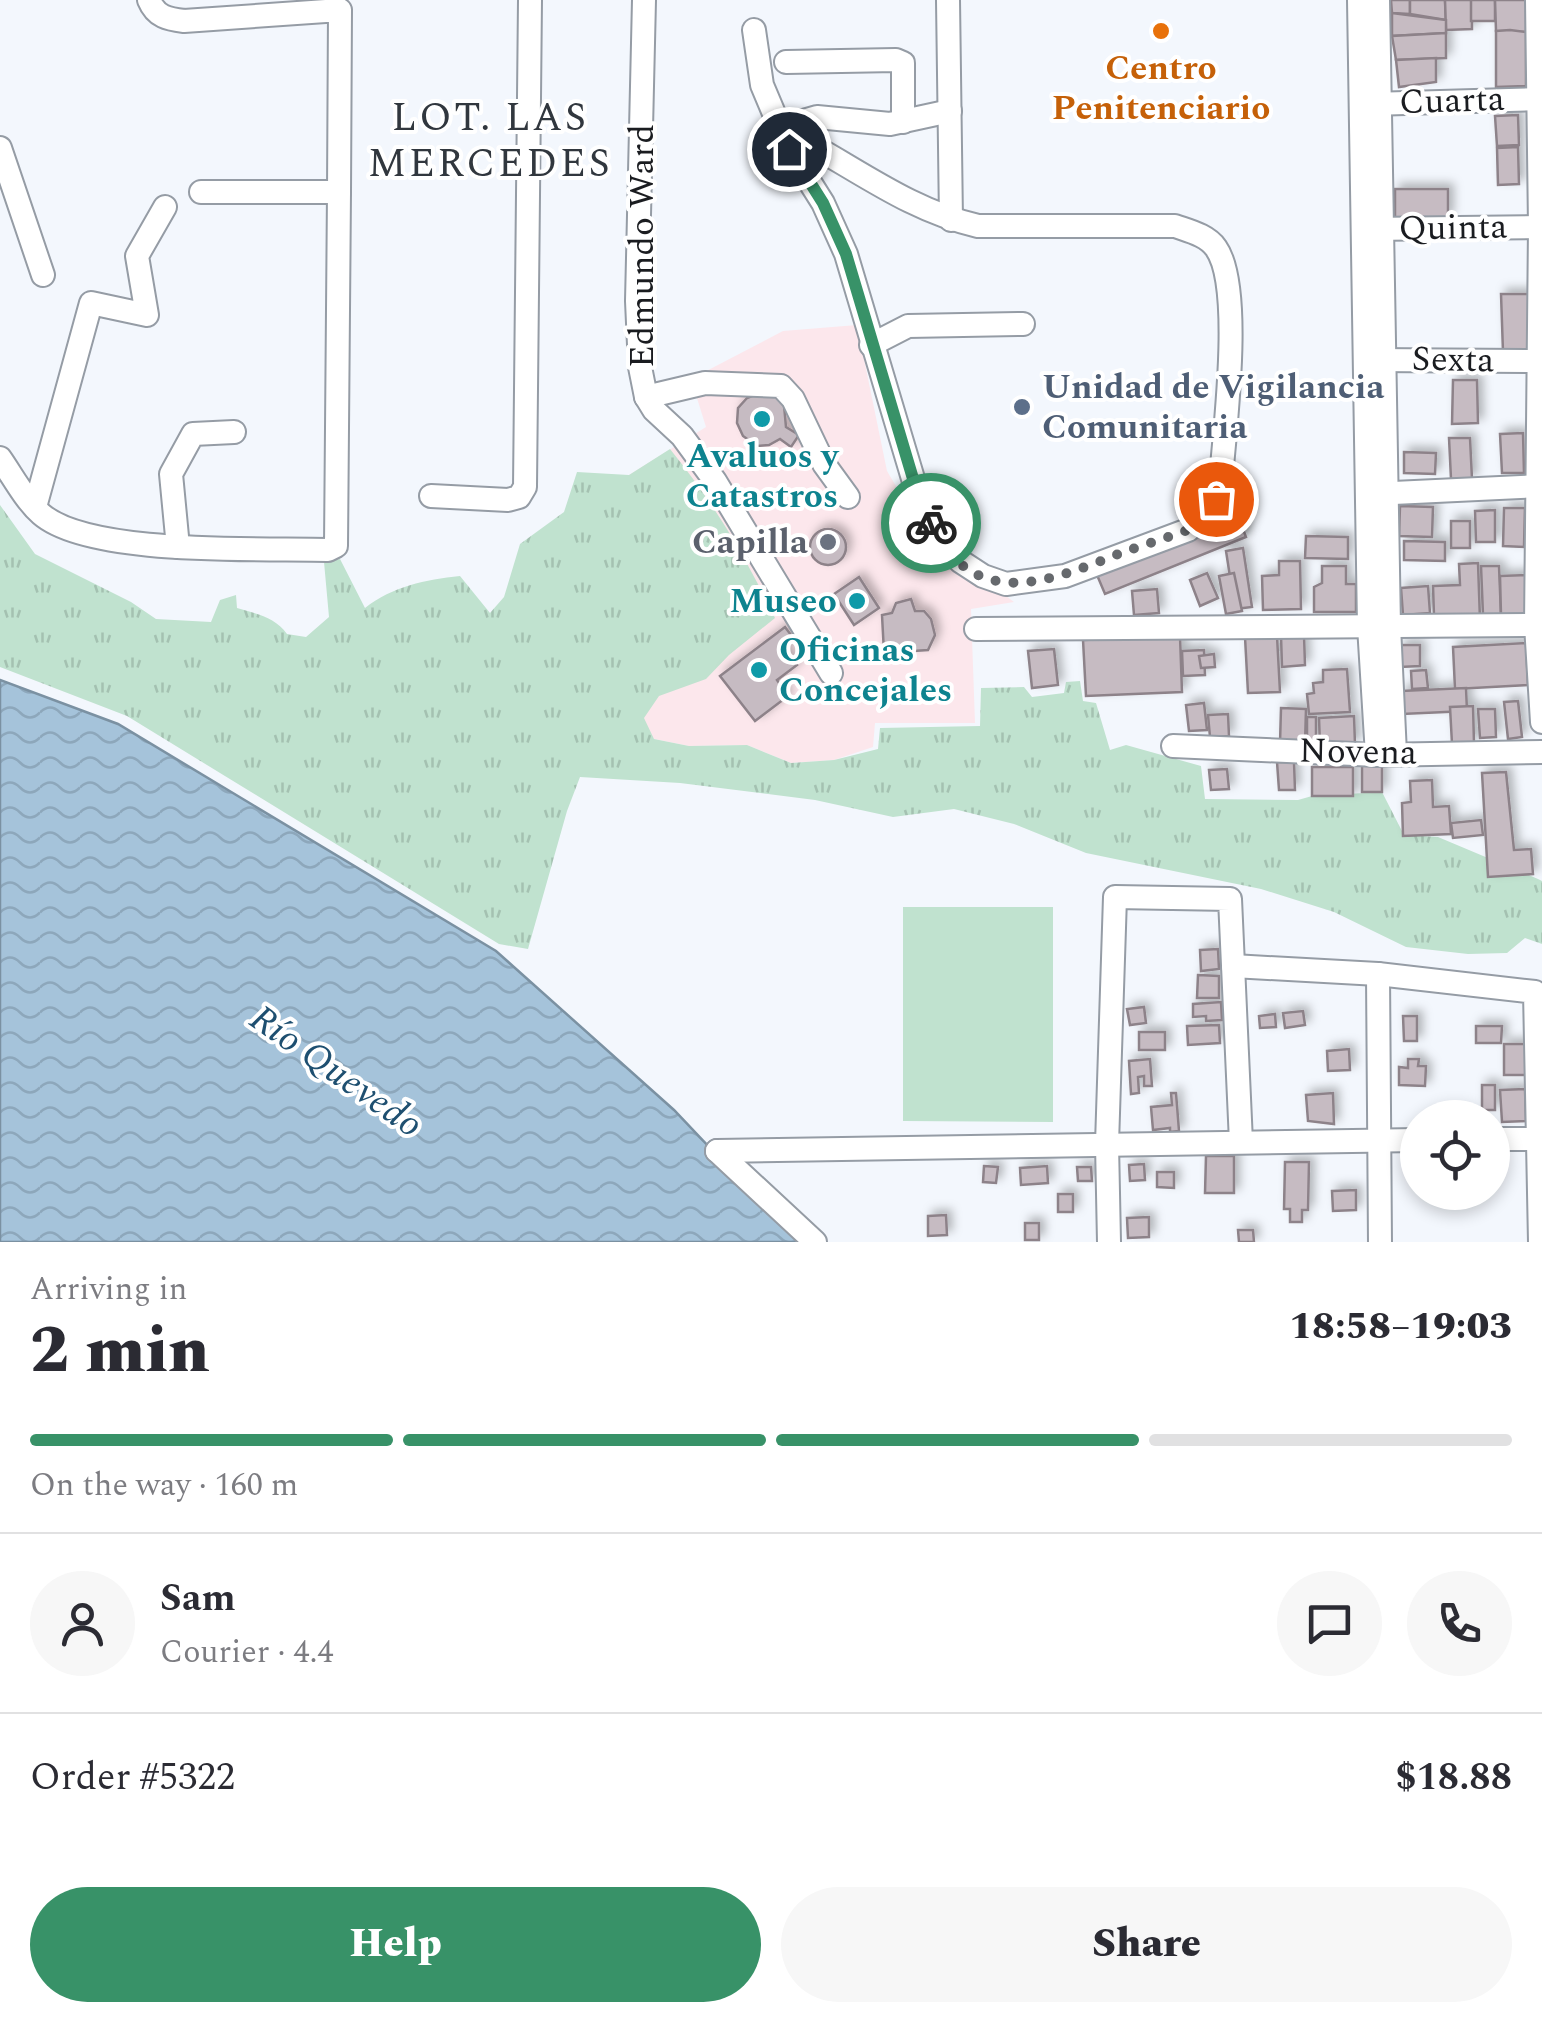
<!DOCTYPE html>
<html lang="en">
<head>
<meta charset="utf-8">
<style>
	:root { --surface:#fff; --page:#f7f7f7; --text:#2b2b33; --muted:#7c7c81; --line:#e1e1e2; --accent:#389268 }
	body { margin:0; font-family:Spectral,serif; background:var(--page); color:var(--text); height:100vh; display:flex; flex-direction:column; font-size:38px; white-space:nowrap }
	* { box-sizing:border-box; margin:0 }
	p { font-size:32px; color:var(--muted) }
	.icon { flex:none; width:55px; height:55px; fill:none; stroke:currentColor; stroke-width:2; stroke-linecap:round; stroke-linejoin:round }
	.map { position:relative; height:1242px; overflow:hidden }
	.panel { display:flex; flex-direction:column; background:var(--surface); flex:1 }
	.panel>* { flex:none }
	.controls { position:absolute; left:1400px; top:1100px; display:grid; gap:20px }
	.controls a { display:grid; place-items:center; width:110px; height:110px; border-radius:50%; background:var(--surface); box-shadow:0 5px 15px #0003; font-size:50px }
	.pin { position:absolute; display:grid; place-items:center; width:85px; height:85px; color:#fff; margin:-42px; border:5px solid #fff; border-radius:50%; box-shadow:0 2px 10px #0007 }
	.courier { position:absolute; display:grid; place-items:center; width:100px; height:100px; margin:-50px; border:8px solid #389268; border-radius:50%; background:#fff; color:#222; box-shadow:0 2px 12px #0007 }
	.head em { font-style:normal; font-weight:800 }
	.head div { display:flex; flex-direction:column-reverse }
	.head { display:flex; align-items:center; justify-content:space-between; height:170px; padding:0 30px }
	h1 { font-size:65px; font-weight:800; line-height:75px }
	.bar { display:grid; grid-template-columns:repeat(4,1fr); gap:15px 10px; align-content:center; height:120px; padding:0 30px }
	.bar i { height:12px; border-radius:8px; background:var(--line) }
	.bar .on { background:var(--accent) }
	.bar p { grid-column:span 4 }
	.line { display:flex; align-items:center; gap:25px; padding:0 30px; border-top:2px solid var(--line) }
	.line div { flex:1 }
	.round { display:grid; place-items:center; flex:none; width:105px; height:105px; border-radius:52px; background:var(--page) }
	.action { display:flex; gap:20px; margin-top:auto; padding:20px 30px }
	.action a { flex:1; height:115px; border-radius:60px; background:var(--accent); color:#fff; font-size:40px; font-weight:800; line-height:115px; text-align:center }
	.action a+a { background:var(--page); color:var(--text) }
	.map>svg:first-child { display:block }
	.commercial { fill:#fce7ec }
	.grass { fill:url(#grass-tufts) }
	.pitch { fill:#c0e2cf }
	.water { fill:url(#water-waves); stroke:#7b91a2; stroke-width:2.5 }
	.building { fill:#c6bbc2; stroke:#8d8289; stroke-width:2.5; filter:url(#shadow) }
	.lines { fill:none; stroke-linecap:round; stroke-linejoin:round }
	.minor-casing { stroke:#959ca5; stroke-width:26 }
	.minor { stroke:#fff; stroke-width:22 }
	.done { stroke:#66696d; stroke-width:10; stroke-dasharray:0 18 }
	.route { stroke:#389268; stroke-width:12 }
	.food-dot { fill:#e8710a; stroke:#fff; stroke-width:4 }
	.service-dot { fill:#5c6f8a; stroke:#fff; stroke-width:4 }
	.culture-dot { fill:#0f9aa8; stroke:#fff; stroke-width:4 }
	.worship-dot { fill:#6b7280; stroke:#fff; stroke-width:4 }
	.labels { text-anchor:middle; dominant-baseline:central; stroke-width:8; stroke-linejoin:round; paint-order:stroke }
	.food-label { font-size:35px; font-weight:bold; fill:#c56008; stroke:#fff }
	.street-label { font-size:35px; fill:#1a1c20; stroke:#fff }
	.service-label { font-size:35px; font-weight:bold; fill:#4e5e75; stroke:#fff; text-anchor:start }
	.culture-label { font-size:35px; font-weight:bold; fill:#0d838f; stroke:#fff }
	.worship-label { font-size:35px; font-weight:bold; fill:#5b616d; stroke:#fff; text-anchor:end }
	.water-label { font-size:38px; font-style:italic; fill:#1e4f70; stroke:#fff }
	.quarter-label { font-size:40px; letter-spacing:2.5px; fill:#31373e; stroke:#fff }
</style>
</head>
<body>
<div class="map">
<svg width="1542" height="1242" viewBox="0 0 1542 1242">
	<defs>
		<pattern id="grass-tufts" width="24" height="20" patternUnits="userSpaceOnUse" patternTransform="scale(2.5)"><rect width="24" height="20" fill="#c0e2cf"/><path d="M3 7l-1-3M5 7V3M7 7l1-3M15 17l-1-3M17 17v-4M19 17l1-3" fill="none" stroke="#a4c1b1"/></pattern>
		<pattern id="water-waves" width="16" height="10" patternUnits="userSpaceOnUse" patternTransform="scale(2.5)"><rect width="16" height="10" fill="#a5c3da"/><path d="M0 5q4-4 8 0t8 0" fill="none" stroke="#8da7bb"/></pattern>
		<filter id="shadow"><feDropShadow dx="5" dy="-5" stdDeviation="5" flood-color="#0004"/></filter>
	</defs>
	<rect width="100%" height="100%" fill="#f3f7fd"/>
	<path class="commercial" d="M857,325L887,471L912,513L946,551L1014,602L971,609L975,723H875L873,747L834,760L791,763L747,745L689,746L654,739L627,713L629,475L706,427L691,379L783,331Z"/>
	<path class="grass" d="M670,449C715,505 744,554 775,618L729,655L706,679L659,696L644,718L654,739L689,746L747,745L791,763L834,760L878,749L880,728L980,726L981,688L1024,687L1032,697L1064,693L1066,682L1080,681L1083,701L1096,703L1110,750L1126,745L1201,766L1205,799L1298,800L1312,796L1382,792L1404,835L1438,837L1538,879L1542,881V944L1525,938L1507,953L1468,954L1406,947L1334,912L1261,889L1086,853L1014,824L954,809L893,817L815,800L680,783L580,777L567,811L528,949L499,944L127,716L0,667V505L35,554L131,602L156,619L211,622L220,600L236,595L237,608C257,614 275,617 287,634L306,637L329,617L324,562L340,559L365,608C393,586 425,580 460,576L490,613L504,597L520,544L564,512L577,472L629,475Z"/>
	<path class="pitch" d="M903,907H1053V1122L903,1121Z"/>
	<path class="water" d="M0,680L118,724L496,951L674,1110L799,1242H0Z"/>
	<g class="building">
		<path d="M1391,0H1410V14L1392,13Z"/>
		<path d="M1410,0H1445L1446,20L1410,14Z"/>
		<path d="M1445,0H1472V29L1446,30Z"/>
		<rect x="1471" y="0" width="24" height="21"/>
		<path d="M1495,0H1526V32L1496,31Z"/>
		<path d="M1392,13L1446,20V33L1392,36Z"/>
		<path d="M1510,30L1526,32V86L1496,87V31Z"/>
		<path d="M1446,33V58L1396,60L1392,36Z"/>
		<path d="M1436,58V82L1399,87L1396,60Z"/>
		<path d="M1518,115L1519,145L1497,146L1495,116Z"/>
		<path d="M1518,147L1519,184L1498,185L1497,148Z"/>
		<path d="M1395,189H1448V218L1395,217Z"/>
		<path d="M1501,294H1529L1531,350L1503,352Z"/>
		<path d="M1453,380H1477L1478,423L1452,424Z"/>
		<path d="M762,392L776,397L784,405L786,427L799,435L791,447L780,439L769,445L757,446L743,436L737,423L738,408L747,398Z"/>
		<path d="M1523,433L1524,473H1502L1500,434Z"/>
		<path d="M1449,438H1470L1472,479H1451Z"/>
		<path d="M1404,452L1436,453L1435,474L1404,473Z"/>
		<path d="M1400,506L1433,507L1432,537L1399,536Z"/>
		<path d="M1504,508H1525L1524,547L1503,546Z"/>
		<path d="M1495,510V542H1476L1475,511Z"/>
		<path d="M1239,518L1246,537L1105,594L1097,575Z"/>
		<rect x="1451" y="521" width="19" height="27"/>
		<circle cx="828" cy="547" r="18"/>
		<path d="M1306,536L1348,537V559L1305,558Z"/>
		<path d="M1404,541L1445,542V561L1404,560Z"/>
		<path d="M1243,548L1252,607L1235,609L1226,551Z"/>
		<path d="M1279,561H1300L1301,609L1263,610L1262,576L1279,575Z"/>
		<path d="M1478,563L1480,620L1434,616L1433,586L1460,585L1459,564Z"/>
		<path d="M1322,566H1346V584H1356V612H1314V587L1322,583Z"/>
		<path d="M1481,566H1499L1501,615H1483Z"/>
		<path d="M1207,573L1218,598L1200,606L1190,580Z"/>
		<path d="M1234,573L1242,611L1226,614L1219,576Z"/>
		<path d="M1527,575L1529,614L1501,615L1500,576Z"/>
		<path d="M859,577L879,608L854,625L834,594Z"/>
		<path d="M1428,586L1430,613L1403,615L1401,588Z"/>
		<path d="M1157,589L1159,613L1134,615L1132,591Z"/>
		<path d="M911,599L915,611H924L931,619L935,635L928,650L884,653L882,615L892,613L896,603Z"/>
		<path d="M785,627L794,639L784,647L797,665L777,680L788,696L755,721L720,676Z"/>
		<path d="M1304,635L1305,665L1282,667L1281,636Z"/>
		<path d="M1180,636L1182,692L1086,696L1083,640Z"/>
		<path d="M1277,636L1280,692L1248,693L1245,637Z"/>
		<path d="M1526,643L1528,685L1455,689L1453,647Z"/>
		<path d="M1400,645H1420V666L1400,667Z"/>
		<path d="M1054,649L1058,685L1032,688L1028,651Z"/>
		<path d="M1204,650L1205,675L1183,676L1182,651Z"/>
		<path d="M1214,654L1215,667L1201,668L1199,656Z"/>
		<path d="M1347,669L1350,712L1309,714L1307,694L1314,693L1313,683L1323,682V670Z"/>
		<path d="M1426,670L1428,688L1412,689L1411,671Z"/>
		<path d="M1466,688L1467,711L1402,714L1401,691Z"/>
		<path d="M1518,701L1522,737L1508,739L1504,702Z"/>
		<path d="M1204,703L1207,730L1189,731L1186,705Z"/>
		<path d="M1473,706L1474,743L1452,744L1450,707Z"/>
		<path d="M1281,708L1306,709L1305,744L1280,743Z"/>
		<path d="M1478,709H1495L1496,737L1480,738Z"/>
		<path d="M1228,714L1229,736L1210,737L1208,715Z"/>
		<path d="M1354,716L1355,744L1320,746L1319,718Z"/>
		<rect x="1307" y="717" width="9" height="26"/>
		<path d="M1362,761L1382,762V792H1362Z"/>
		<path d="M1277,762H1294L1295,790H1279Z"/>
		<rect x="1312" y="767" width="41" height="29"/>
		<path d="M1227,769L1229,789L1211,790L1209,770Z"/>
		<path d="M1506,772L1514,850L1531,849L1533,874L1488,877L1482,773Z"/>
		<path d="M1432,780L1433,807L1449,806L1451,834L1403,836L1402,803L1411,802L1410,781Z"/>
		<path d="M1481,820L1483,835L1453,838L1451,823Z"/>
		<path d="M1218,949L1219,969L1201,971L1200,950Z"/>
		<path d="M1198,975L1219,976V998H1197Z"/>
		<path d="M1221,1002L1222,1020L1206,1021V1016L1193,1017V1004Z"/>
		<path d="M1144,1007L1146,1023L1130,1025L1127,1009Z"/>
		<path d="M1303,1011L1305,1025L1285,1028L1283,1013Z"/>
		<path d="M1275,1014L1276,1027L1260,1028L1259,1016Z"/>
		<path d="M1403,1016H1417V1041H1404Z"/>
		<path d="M1219,1025L1220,1043L1188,1045L1187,1026Z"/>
		<path d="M1476,1026H1502L1501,1043H1476Z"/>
		<rect x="1139" y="1032" width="26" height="18"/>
		<rect x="1504" y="1044" width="26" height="31"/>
		<path d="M1349,1049L1350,1070L1328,1071L1327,1051Z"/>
		<path d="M1150,1059L1152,1086H1144V1076L1138,1077L1139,1093L1131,1094L1129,1061Z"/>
		<path d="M1408,1059H1419L1418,1066H1426L1425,1086L1399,1085V1067L1408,1068Z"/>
		<rect x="1482" y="1085" width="13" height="25"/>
		<path d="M1525,1089L1526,1121L1502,1122L1500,1090Z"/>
		<path d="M1171,1093H1176L1179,1131L1170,1132V1128L1153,1130L1151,1107L1172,1105Z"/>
		<path d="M1333,1093L1334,1124L1308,1121L1306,1095Z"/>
		<path d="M1206,1156H1234V1193H1205Z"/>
		<path d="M1285,1162H1309L1308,1210H1302V1222H1290V1209H1284Z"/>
		<path d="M1144,1164L1145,1180L1130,1181L1129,1165Z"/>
		<path d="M984,1166L998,1167L996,1183L983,1182Z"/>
		<path d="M1047,1166L1048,1183L1021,1185L1020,1168Z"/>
		<path d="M1077,1167H1091L1092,1181H1078Z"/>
		<path d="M1157,1172H1174V1188L1157,1187Z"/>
		<path d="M1356,1190V1210L1333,1211L1332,1191Z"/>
		<rect x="1058" y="1194" width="15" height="18"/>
		<path d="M946,1215L947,1235L928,1236V1216Z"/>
		<path d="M1149,1217V1237L1128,1238L1127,1218Z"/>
		<rect x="1025" y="1223" width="14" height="17"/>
		<path d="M1238,1230H1253L1254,1242H1239Z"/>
	</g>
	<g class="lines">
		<g class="minor-casing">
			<g id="minor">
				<path d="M149,0C156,17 168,19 184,21L340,10L339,192H201"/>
				<path d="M644,0L637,301L640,367L646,397L654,410L682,436L715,481L831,673"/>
				<path d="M948,0L951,220"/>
				<path d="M1359,0L1369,626L1377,755"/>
				<path d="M1378,0L1389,626L1395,754"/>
				<path d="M1537,0L1540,227L1536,625L1542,722"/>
				<path d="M754,30L762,85L789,149L823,203L846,254L917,492L937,535L960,561L983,576L1006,584L1065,576L1188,530C1207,515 1215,502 1221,478C1225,427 1243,286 1216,248C1207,235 1189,231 1175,226H978C903,209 846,160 779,128"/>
				<path d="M786,62L896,60L903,63V122"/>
				<path d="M1371,104L1542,99"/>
				<path d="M779,128L817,117L890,124L950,111"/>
				<path d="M0,148L43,275"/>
				<path d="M1368,229L1542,227"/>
				<path d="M871,345L908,326L1023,324"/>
				<path d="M1371,360L1542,361"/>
				<path d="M646,397L705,383L781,386L793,399L824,464L848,497"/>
				<path d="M0,458C12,475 25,500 41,514C89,556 262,548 328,550L336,546L339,192"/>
				<path d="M1372,494L1542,486"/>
				<path d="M431,496L508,500L519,497L525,487L530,0"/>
				<path d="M35,507L91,303L147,315L137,256L165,207"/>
				<path d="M178,547L171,474L193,434L234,432"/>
				<path d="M976,629L1536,625"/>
				<path d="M1173,746L1377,755L1542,752"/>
				<path d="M1233,966L1378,974L1535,992L1540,1242"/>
				<path d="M1378,974L1380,1242"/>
				<path d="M1492,1139H1542"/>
				<path d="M717,1151L1418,1140"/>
				<path d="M717,1151L815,1242"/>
				<path d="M1109,1242L1107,1144L1115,897L1230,899L1241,1142"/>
			</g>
		</g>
		<use href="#minor" class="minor"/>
	</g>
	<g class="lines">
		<path class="done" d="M931,523C974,614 1051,581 1121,553C1143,545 1166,538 1188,530L1204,517L1216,499"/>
		<path class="route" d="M789,149L823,203L846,254L917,492L931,523"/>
	</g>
	<circle class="food-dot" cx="1161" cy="31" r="10"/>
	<circle class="service-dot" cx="1022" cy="407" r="10"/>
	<g class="culture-dot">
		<circle cx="762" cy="419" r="10"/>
		<circle cx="857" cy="601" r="10"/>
		<circle cx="759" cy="670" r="10"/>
	</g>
	<circle class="worship-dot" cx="828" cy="542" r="10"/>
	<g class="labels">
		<g class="food-label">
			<text x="1161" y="68">Centro<tspan x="1161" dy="40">Penitenciario</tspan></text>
		</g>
		<g class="street-label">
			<text transform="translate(1452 101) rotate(-2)">Cuarta</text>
			<text transform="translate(1453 228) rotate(-1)">Quinta</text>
			<text transform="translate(642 246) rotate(-90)">Edmundo Ward</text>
			<text transform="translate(1453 360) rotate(1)">Sexta</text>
			<text transform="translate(1358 752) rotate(1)">Novena</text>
		</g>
		<g class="service-label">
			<text x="1042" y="387">Unidad de Vigilancia<tspan x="1042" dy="40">Comunitaria</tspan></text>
		</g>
		<g class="culture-label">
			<text x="762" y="456">Avaluos y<tspan x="762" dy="40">Catastros</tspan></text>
			<text x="837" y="601" text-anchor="end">Museo</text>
			<text x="779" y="650" text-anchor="start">Oficinas<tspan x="779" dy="40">Concejales</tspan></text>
		</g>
		<g class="worship-label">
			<text x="808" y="542">Capilla</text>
		</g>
		<g class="water-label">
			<text transform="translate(336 1072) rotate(35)">Río Quevedo</text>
		</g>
		<g class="quarter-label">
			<text x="490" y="118">LOT. LAS<tspan x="490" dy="46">MERCEDES</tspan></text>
		</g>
	</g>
</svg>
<div class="controls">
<a><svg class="icon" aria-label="locate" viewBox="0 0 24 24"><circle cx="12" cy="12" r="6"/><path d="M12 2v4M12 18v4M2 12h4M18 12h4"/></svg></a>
</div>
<div class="pin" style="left:1216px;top:499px;background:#ea580c"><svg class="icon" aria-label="bag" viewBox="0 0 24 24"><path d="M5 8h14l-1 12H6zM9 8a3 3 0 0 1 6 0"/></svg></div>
<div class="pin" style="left:789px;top:149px;background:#1f2937"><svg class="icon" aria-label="home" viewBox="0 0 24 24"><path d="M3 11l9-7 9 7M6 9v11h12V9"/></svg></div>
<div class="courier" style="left:931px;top:523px"><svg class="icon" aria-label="bike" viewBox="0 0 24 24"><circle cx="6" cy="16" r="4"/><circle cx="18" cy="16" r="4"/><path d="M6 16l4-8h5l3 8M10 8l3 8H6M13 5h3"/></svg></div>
</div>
<section class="panel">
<div class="head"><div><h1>2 min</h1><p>Arriving in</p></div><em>18:58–19:03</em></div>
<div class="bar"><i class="on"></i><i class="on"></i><i class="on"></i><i></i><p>On the way · 160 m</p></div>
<div class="line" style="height:180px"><a class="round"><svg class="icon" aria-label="person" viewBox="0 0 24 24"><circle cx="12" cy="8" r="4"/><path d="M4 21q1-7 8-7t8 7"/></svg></a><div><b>Sam</b><p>Courier · 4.4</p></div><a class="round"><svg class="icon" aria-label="chat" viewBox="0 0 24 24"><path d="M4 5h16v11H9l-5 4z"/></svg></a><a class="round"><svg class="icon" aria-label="phone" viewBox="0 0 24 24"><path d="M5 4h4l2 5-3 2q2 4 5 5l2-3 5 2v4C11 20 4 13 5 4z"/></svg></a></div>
<div class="line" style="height:130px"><div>Order #5322</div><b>$18.88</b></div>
<div class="action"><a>Help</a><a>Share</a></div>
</section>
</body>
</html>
